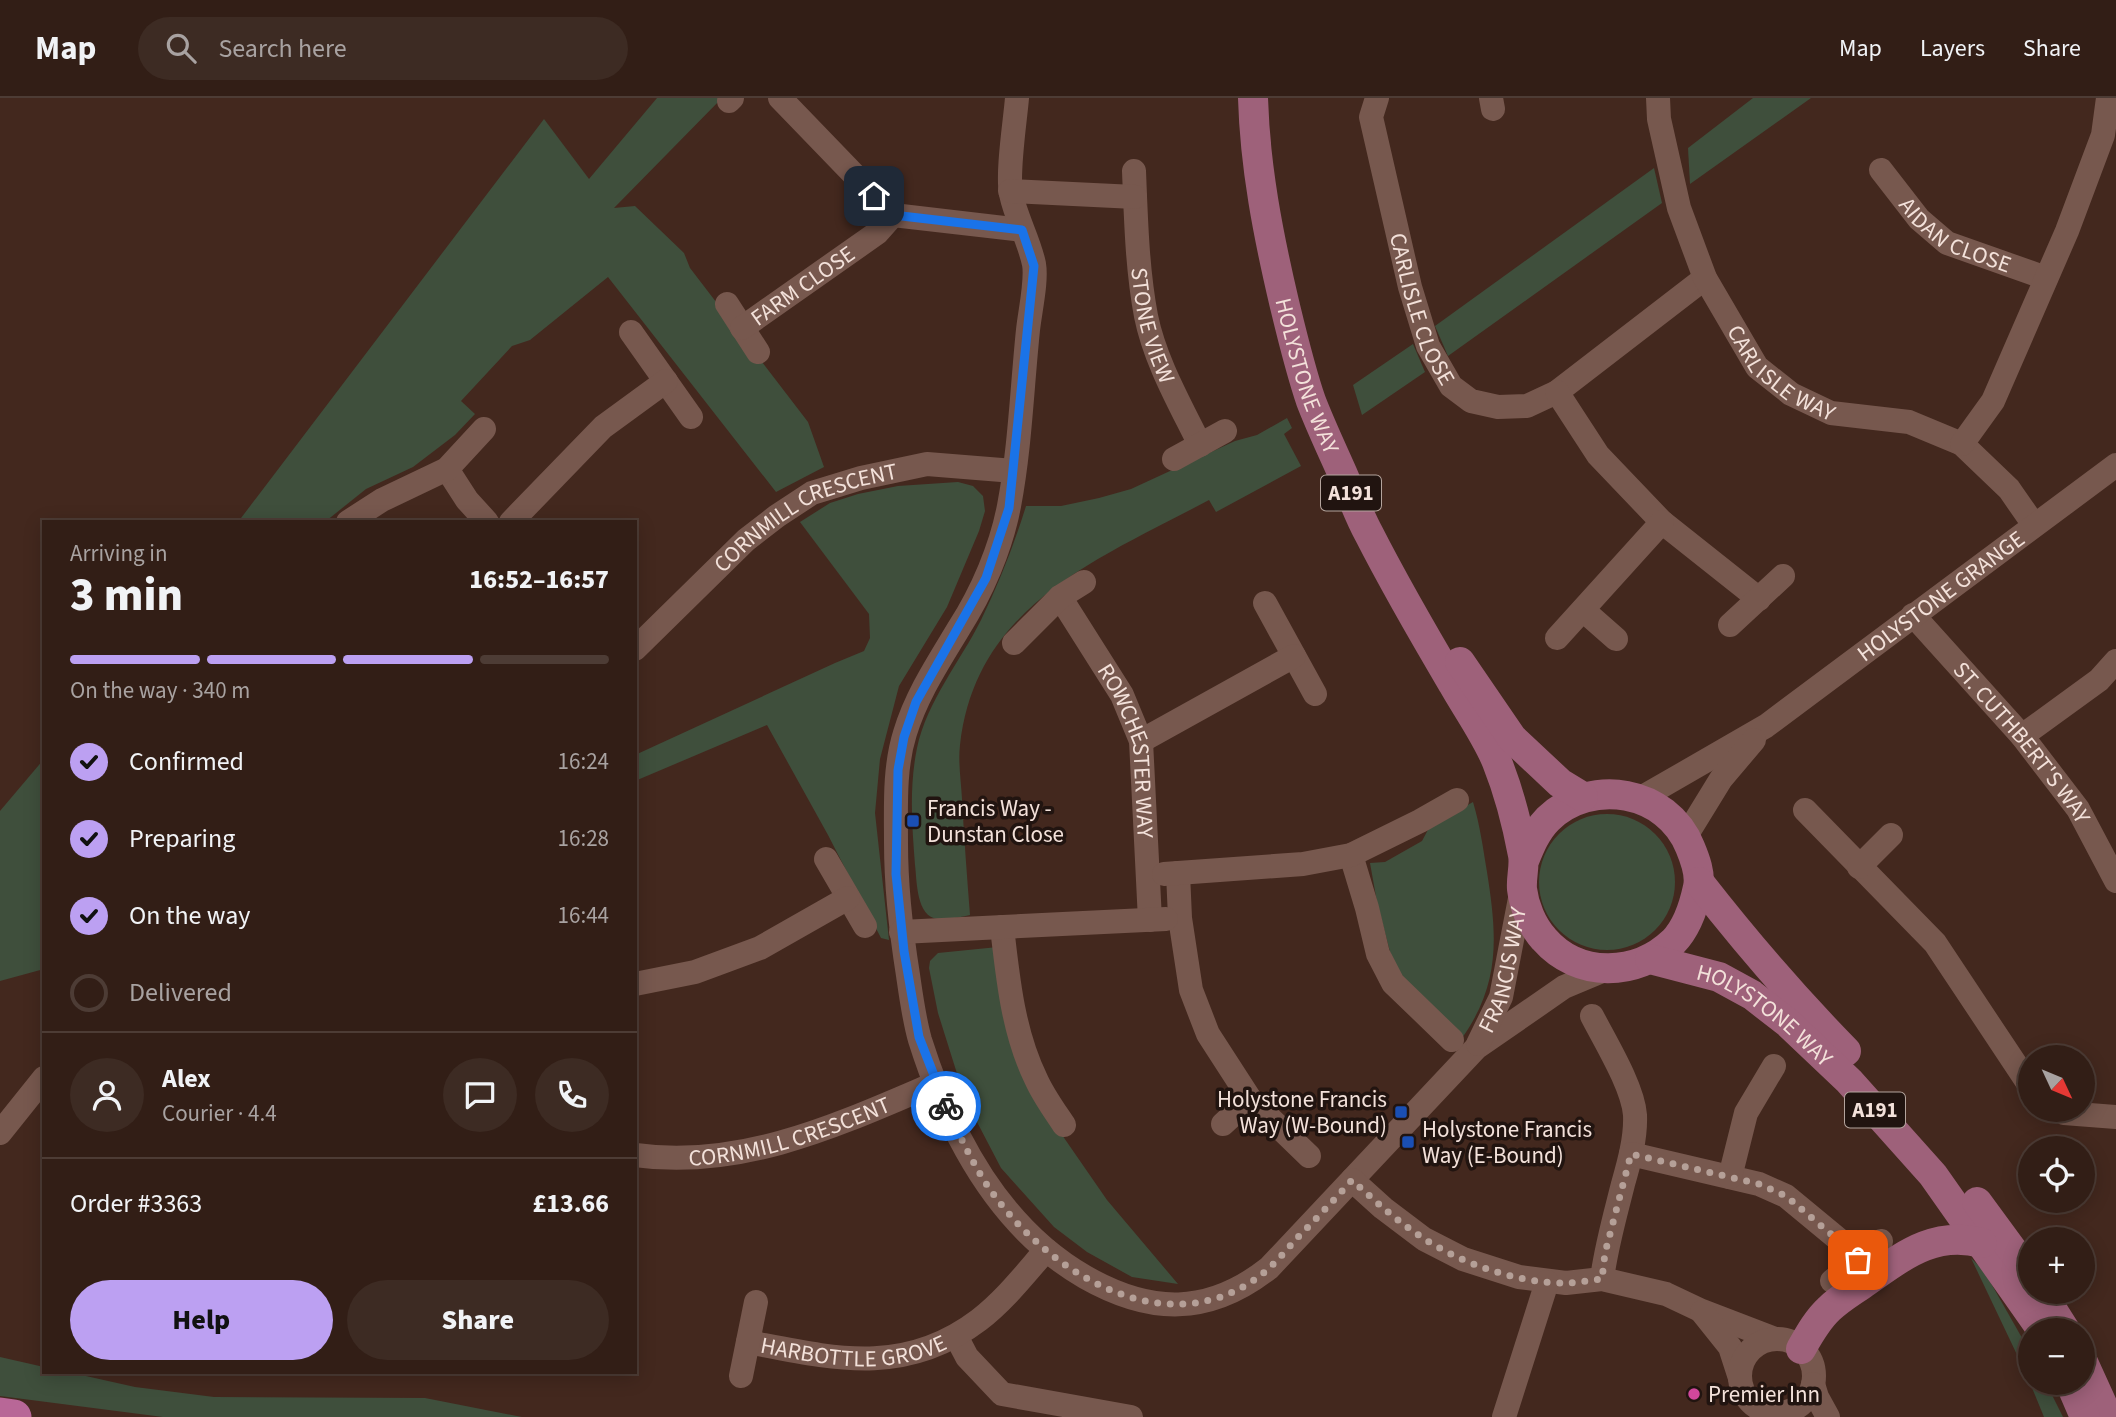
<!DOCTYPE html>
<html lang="en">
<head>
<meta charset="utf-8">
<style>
	:root { --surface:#321e16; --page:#3d2b23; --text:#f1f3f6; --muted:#a8a2a1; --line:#4d3c35; --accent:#bca0f2 }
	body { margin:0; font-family:"Source Sans 3",sans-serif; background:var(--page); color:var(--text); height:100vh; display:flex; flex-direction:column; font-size:26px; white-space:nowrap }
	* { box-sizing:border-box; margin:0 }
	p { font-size:23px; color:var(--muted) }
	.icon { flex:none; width:38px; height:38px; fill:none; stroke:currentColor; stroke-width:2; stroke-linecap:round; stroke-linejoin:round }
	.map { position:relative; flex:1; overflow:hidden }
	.panel { position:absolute; left:42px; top:422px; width:595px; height:854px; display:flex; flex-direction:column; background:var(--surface); border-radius:0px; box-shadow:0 4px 18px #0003,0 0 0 2px var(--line) }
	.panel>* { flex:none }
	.needle { width:46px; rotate:134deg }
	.tools { position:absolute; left:2018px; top:947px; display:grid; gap:14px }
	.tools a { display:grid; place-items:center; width:77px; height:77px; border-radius:50%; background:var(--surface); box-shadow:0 4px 18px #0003,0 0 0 2px var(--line); font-size:35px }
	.pin { position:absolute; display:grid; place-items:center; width:60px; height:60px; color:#fff; margin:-30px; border-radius:14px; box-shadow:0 4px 10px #0006 }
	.courier { position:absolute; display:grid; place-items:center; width:70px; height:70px; margin:-35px; border:5px solid #1a73e8; border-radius:50%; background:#fff; color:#222; box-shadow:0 2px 9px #0007 }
	.headline em { font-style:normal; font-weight:800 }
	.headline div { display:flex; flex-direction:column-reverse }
	.headline { display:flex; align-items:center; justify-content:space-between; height:119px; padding:0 28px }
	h1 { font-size:46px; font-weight:800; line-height:52px }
	.bar { display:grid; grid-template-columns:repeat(4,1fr); gap:10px 7px; align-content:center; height:84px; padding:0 28px }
	.bar i { height:9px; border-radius:5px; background:var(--line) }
	.bar .active { background:var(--accent) }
	.bar p { grid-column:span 4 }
	.line { display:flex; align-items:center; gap:18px; padding:0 28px; border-top:2px solid var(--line) }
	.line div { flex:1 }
	.round { display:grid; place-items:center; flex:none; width:74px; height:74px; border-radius:37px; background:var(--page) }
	ol { padding:0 28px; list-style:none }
	li { display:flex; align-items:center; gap:21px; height:77px }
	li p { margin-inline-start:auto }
	li .icon { padding:7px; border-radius:50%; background:var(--accent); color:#111; stroke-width:4 }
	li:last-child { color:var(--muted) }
	li i { width:38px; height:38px; border:4px solid var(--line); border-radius:50% }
	.cta { display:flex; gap:14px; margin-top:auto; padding:14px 28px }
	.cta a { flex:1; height:80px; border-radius:42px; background:var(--accent); color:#111; font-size:28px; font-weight:800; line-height:80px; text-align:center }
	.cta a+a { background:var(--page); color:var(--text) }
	header { display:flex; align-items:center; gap:42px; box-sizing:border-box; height:98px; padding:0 35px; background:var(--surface); border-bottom:2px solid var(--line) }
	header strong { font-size:33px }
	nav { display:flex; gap:38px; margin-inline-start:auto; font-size:24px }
	.search { width:490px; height:63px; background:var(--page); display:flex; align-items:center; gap:18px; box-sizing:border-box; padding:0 24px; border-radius:38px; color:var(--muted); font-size:26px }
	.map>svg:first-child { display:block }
	.green { fill:#3f4f3c }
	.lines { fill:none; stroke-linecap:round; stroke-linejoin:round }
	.minor { stroke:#77584e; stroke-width:24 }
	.major { stroke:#9e617a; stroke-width:30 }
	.highway { stroke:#b86797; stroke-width:35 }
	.done { stroke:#b5a098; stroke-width:7; stroke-dasharray:0 12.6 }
	.route { stroke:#1a73e8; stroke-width:9 }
	.transit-dot { fill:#1a4fb4; stroke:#211410; stroke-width:2.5 }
	.hotel-dot { fill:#d1479c; stroke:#211410; stroke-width:2.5 }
	.labels { text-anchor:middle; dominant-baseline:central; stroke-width:7; stroke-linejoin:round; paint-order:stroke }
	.shield { fill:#211410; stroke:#b4a49d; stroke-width:2 }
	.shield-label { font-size:21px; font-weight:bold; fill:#f3e1da }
	.street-label { font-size:23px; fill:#f3e1da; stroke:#211410 }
	.poi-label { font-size:23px; fill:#f3e1da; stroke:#211410; text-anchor:start }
</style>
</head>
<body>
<header>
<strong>Map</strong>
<div class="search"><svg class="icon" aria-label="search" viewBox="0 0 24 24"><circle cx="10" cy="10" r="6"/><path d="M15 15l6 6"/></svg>Search here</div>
<nav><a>Map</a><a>Layers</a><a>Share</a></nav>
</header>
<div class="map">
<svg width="2116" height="1319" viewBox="0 0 2116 1319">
	<rect width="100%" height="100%" fill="#43281e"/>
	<g class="green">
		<path d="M657,0H722L614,110L635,108L684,155L690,170L808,324L824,369L776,394L608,179L530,242L512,248L461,303L475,316L455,337L413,369L366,391L326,423L238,424L544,21L589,81Z"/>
		<path d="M1753,0H1811L1690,86L1688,50Z"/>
		<path d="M1654,70L1662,105L1448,258L1435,228Z"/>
		<path d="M1413,246L1425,274L1362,317L1353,287Z"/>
		<path d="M1287,320L1292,330L1284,336L1301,368L1216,414L1209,402C1099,461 976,506 960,647C958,664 961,683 962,701C964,740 967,778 970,817C960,819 948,822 938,821C916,819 917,783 915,767C912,728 909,689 917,650C927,603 960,564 981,522C999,485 1014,447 1026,408H1061L1099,400L1131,391L1235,343L1257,337Z"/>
		<path d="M958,384L973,388L983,398L985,413L979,433L947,509L899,588L880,661L875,715L889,842L881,840L828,737L767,627L635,683V657L835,565L864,553L870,540L869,516L800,424L830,405L858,396L898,388Z"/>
		<path d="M44,661V871L0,883V713Z"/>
		<path d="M1473,704C1480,727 1483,750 1487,774C1497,837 1501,885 1462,940L1394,869L1377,804L1370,765L1385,764L1422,743L1430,728Z"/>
		<circle cx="1607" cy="784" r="68"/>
		<path d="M998,849L1060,1034L1107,1102L1178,1186L1132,1179L1087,1154L1054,1129L1001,1070L965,1001L938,915L929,870L930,863L938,855Z"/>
		<path d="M1971,1160L1984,1173L2030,1254V1284Z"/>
		<path d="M0,1259L44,1269V1274H68L135,1289L214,1299L425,1300L522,1319H163L0,1298Z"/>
		<path d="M2030,1285H2046L2063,1319H2044Z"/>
	</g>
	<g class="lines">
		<g class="minor">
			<path d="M780,0L893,117L1022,132"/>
			<path d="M1017,0C1015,24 1007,74 1011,96C1016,120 1029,142 1034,166C1037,183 1030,213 1028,232C1022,290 1020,350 1009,408C1001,450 982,494 959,530C938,565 917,596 905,635C894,670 896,708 896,745C896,789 901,833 908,877C911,898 914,921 920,942C949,1034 998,1129 1085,1179C1150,1216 1208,1218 1269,1170L1476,950L1564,889L1607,871"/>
			<path id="s1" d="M1377,0L1371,19L1410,189L1428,248L1451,288L1471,303L1498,309L1527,308L1557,294L1705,180"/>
			<path d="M1491,0L1493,11"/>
			<path id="s2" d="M1658,0L1659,21L1679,110L1705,180L1757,269L1791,296L1831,315L1909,324L1962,346L2009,391L2034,427"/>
			<path d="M729,3L732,0"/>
			<path id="s3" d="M1881,72L1919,121L1947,145L2046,180"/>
			<path id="s4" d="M1134,73C1136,121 1137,170 1146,218C1155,263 1180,306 1200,347"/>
			<path d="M1010,93L1135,99"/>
			<path d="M727,206L758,254"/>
			<path id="s5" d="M742,230L877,135L893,117"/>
			<path d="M631,234L691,319"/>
			<path d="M1557,294L1598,357L1662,424L1759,501"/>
			<path d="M1962,346L1993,303L2067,133L2103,37L2108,0"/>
			<path d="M1174,361L1225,333"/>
			<path d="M447,371L467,402L487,424"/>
			<path d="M348,424L382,402L447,371L484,331"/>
			<path d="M511,424L603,329L666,283"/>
			<path id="s6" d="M1060,499L1122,597L1141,643L1150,822"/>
			<path d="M1265,505L1315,596"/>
			<path d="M1583,512L1616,541"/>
			<path id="s7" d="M1913,517L2022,638L2078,711L2116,783"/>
			<path d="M1730,527L1783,478"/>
			<path d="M1557,540L1662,424"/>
			<path d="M1014,545L1060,499L1084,484"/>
			<path id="s8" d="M635,551L746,442L777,418L812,395L861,380L927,366L1014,373"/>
			<path d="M2022,638L2099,582L2116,563"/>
			<path d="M1141,643L1294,558"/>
			<path id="s9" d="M1641,700L1766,628L2116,367"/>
			<path d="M1805,712L1935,845L2030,988"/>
			<path d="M1686,738L1721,681L1754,642"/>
			<path d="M1351,757L1367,810L1378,856L1393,885L1452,942"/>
			<path d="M826,761L865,828"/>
			<path d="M1859,769L1891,737"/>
			<path d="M1178,775L1180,820L1191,892L1208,936L1250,1001L1309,1058"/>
			<path d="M1164,776L1303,766L1351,757L1420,723L1457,702"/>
			<path d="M1002,829C1008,881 1013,934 1036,981C1043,997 1054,1012 1064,1027"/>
			<path d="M901,834L1166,821"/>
			<path d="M635,886L695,874L760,850L848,800"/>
			<path d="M1592,918C1606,945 1633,989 1635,1017C1636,1040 1629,1065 1623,1086C1615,1118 1606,1149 1602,1181"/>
			<path id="s10" d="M1478,946L1501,899L1522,790"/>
			<path d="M2060,1012L2064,1015L2116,1019"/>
			<path d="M1223,1026L1250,1001"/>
			<path d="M0,1035L44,980"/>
			<path d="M1631,1056L1759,1086L1786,1098L1838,1141L1858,1162"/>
			<path id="s11" d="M635,1057C742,1072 840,1026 936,985"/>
			<path d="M1730,1079L1746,1015L1774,968"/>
			<path d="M1352,1082L1383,1110L1424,1141L1463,1161L1519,1179L1566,1185L1602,1181L1666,1196L1702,1213L1775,1241"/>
			<path d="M1832,1183L1881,1143"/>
			<path d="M1702,1214L1730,1249L1740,1280"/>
			<path d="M956,1238L967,1259L1002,1296L1131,1319"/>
			<circle cx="1777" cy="1278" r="37"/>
			<path id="s12" d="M748,1244C832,1260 904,1279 979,1222C1005,1202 1025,1176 1046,1152"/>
			<path d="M741,1278L756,1204"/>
			<path d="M1813,1286L1817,1299L1828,1319"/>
			<path d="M1504,1319L1547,1184"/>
		</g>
		<g class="major">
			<path id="s13" d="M1253,0C1255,69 1268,136 1284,204C1292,237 1300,271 1311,303C1321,329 1333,354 1344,379C1352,398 1359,418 1369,436C1395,487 1424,537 1453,586C1467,611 1486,637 1497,664C1509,694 1517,725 1523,757C1525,768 1521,779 1522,791C1524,808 1532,828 1544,841C1578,880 1636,879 1673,844C1687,830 1694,808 1698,789C1701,776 1695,761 1690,749C1667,692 1591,679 1548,721C1536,733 1530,748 1524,763"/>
			<path d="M1460,564L1512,640L1560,685L1583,699"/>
			<path d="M1699,784C1745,843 1793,899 1846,953"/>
			<path id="s14" d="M1650,861L1719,879L1752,897L1788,925L1849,983L1933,1077L2042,1232"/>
			<path d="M1977,1104L2030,1176"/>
			<path d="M2041,1194L2065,1232"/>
			<path d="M1801,1251C1809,1237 1817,1222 1829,1211C1839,1201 1853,1193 1864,1185C1902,1159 1933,1132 1982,1145"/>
			<path d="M2082,1262L2108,1319"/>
			<path d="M2070,1284L2085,1319"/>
		</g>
		<path class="highway" d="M0,1317L14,1319"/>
	</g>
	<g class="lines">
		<path class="done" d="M946,1008C958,1034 970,1060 985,1084C1039,1167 1155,1246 1251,1184C1269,1173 1283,1156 1297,1140C1316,1121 1334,1102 1352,1082C1375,1103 1397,1123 1423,1140C1462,1166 1518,1185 1565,1185C1577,1185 1590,1182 1602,1181L1605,1155L1631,1056L1759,1086L1786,1098L1838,1142L1858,1162"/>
		<path class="route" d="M874,98L893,117L1022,132L1034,168L1009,410L986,480L916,604L904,639L898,672L896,776L904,853L919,939L946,1008"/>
	</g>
	<g class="transit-dot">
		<rect x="906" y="716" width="14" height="14" rx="3.5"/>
		<rect x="1394" y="1007" width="14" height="14" rx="3.5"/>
		<rect x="1401" y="1037" width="14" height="14" rx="3.5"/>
	</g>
	<circle class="hotel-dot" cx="1694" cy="1296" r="7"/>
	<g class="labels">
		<g class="shield">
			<rect x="1321" y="377.5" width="60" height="35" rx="5"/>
			<rect x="1845" y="994.5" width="60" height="35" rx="5"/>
		</g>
		<g class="shield-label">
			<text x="1351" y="395">A191</text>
			<text x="1875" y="1012">A191</text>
		</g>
		<g class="street-label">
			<text stroke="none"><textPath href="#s3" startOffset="102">AIDAN CLOSE</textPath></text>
			<text stroke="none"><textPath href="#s5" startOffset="74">FARM CLOSE</textPath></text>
			<text stroke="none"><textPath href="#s1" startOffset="219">CARLISLE CLOSE</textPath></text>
			<text stroke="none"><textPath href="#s4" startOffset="156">STONE VIEW</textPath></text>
			<text stroke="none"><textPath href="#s2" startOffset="312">CARLISLE WAY</textPath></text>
			<text stroke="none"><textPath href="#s13" startOffset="284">HOLYSTONE WAY</textPath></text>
			<text stroke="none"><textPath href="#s8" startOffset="220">CORNMILL CRESCENT</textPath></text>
			<text stroke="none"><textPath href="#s9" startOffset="362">HOLYSTONE GRANGE</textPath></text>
			<text stroke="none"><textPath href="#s7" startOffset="168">ST. CUTHBERT'S WAY</textPath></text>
			<text stroke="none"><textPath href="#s6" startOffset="172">ROWCHESTER WAY</textPath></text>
			<text stroke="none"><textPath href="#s10" startOffset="79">FRANCIS WAY</textPath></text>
			<text stroke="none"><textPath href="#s14" startOffset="130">HOLYSTONE WAY</textPath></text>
			<text stroke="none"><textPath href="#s11" startOffset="158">CORNMILL CRESCENT</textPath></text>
			<text stroke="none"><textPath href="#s12" startOffset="107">HARBOTTLE GROVE</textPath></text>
		</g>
		<g class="poi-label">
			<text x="927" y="710">Francis Way -<tspan x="927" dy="26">Dunstan Close</tspan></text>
			<text x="1387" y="1001" text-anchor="end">Holystone Francis<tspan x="1387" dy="26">Way (W-Bound)</tspan></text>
			<text x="1422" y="1031">Holystone Francis<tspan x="1422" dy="26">Way (E-Bound)</tspan></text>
			<text x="1708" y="1296">Premier Inn</text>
		</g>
	</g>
</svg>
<div class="tools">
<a><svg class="needle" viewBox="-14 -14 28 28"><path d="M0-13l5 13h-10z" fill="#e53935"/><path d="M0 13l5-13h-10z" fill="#a8a2a1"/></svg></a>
<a><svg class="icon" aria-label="locate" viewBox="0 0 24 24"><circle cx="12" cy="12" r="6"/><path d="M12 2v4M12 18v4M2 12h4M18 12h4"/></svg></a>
<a>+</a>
<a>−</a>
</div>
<div class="pin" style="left:1858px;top:1162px;background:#ea580c"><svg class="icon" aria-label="bag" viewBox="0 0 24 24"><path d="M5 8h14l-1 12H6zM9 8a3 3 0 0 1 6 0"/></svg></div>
<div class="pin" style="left:874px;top:98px;background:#1f2937"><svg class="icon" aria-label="home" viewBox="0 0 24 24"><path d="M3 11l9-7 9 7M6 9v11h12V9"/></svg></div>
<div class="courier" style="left:946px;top:1008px"><svg class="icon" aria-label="bike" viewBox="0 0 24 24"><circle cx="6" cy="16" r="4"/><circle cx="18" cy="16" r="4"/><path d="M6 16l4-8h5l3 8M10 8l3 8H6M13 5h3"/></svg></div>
<section class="panel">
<div class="headline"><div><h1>3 min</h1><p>Arriving in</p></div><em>16:52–16:57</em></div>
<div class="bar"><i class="active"></i><i class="active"></i><i class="active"></i><i></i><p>On the way · 340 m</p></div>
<ol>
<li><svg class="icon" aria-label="check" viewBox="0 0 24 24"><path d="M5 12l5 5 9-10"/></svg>Confirmed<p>16:24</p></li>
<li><svg class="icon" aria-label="check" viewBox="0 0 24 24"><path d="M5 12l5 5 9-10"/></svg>Preparing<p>16:28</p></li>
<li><svg class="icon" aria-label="check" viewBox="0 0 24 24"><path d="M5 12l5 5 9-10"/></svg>On the way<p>16:44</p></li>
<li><i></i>Delivered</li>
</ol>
<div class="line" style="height:126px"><a class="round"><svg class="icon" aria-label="person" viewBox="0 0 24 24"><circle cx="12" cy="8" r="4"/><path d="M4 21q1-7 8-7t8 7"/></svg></a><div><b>Alex</b><p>Courier · 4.4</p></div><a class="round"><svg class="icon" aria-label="chat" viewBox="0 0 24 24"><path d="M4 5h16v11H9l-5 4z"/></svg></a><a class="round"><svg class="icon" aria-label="phone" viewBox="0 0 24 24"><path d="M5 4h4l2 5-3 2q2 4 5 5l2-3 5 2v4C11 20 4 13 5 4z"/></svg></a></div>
<div class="line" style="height:91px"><div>Order #3363</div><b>£13.66</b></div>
<div class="cta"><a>Help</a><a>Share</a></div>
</section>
</div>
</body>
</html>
